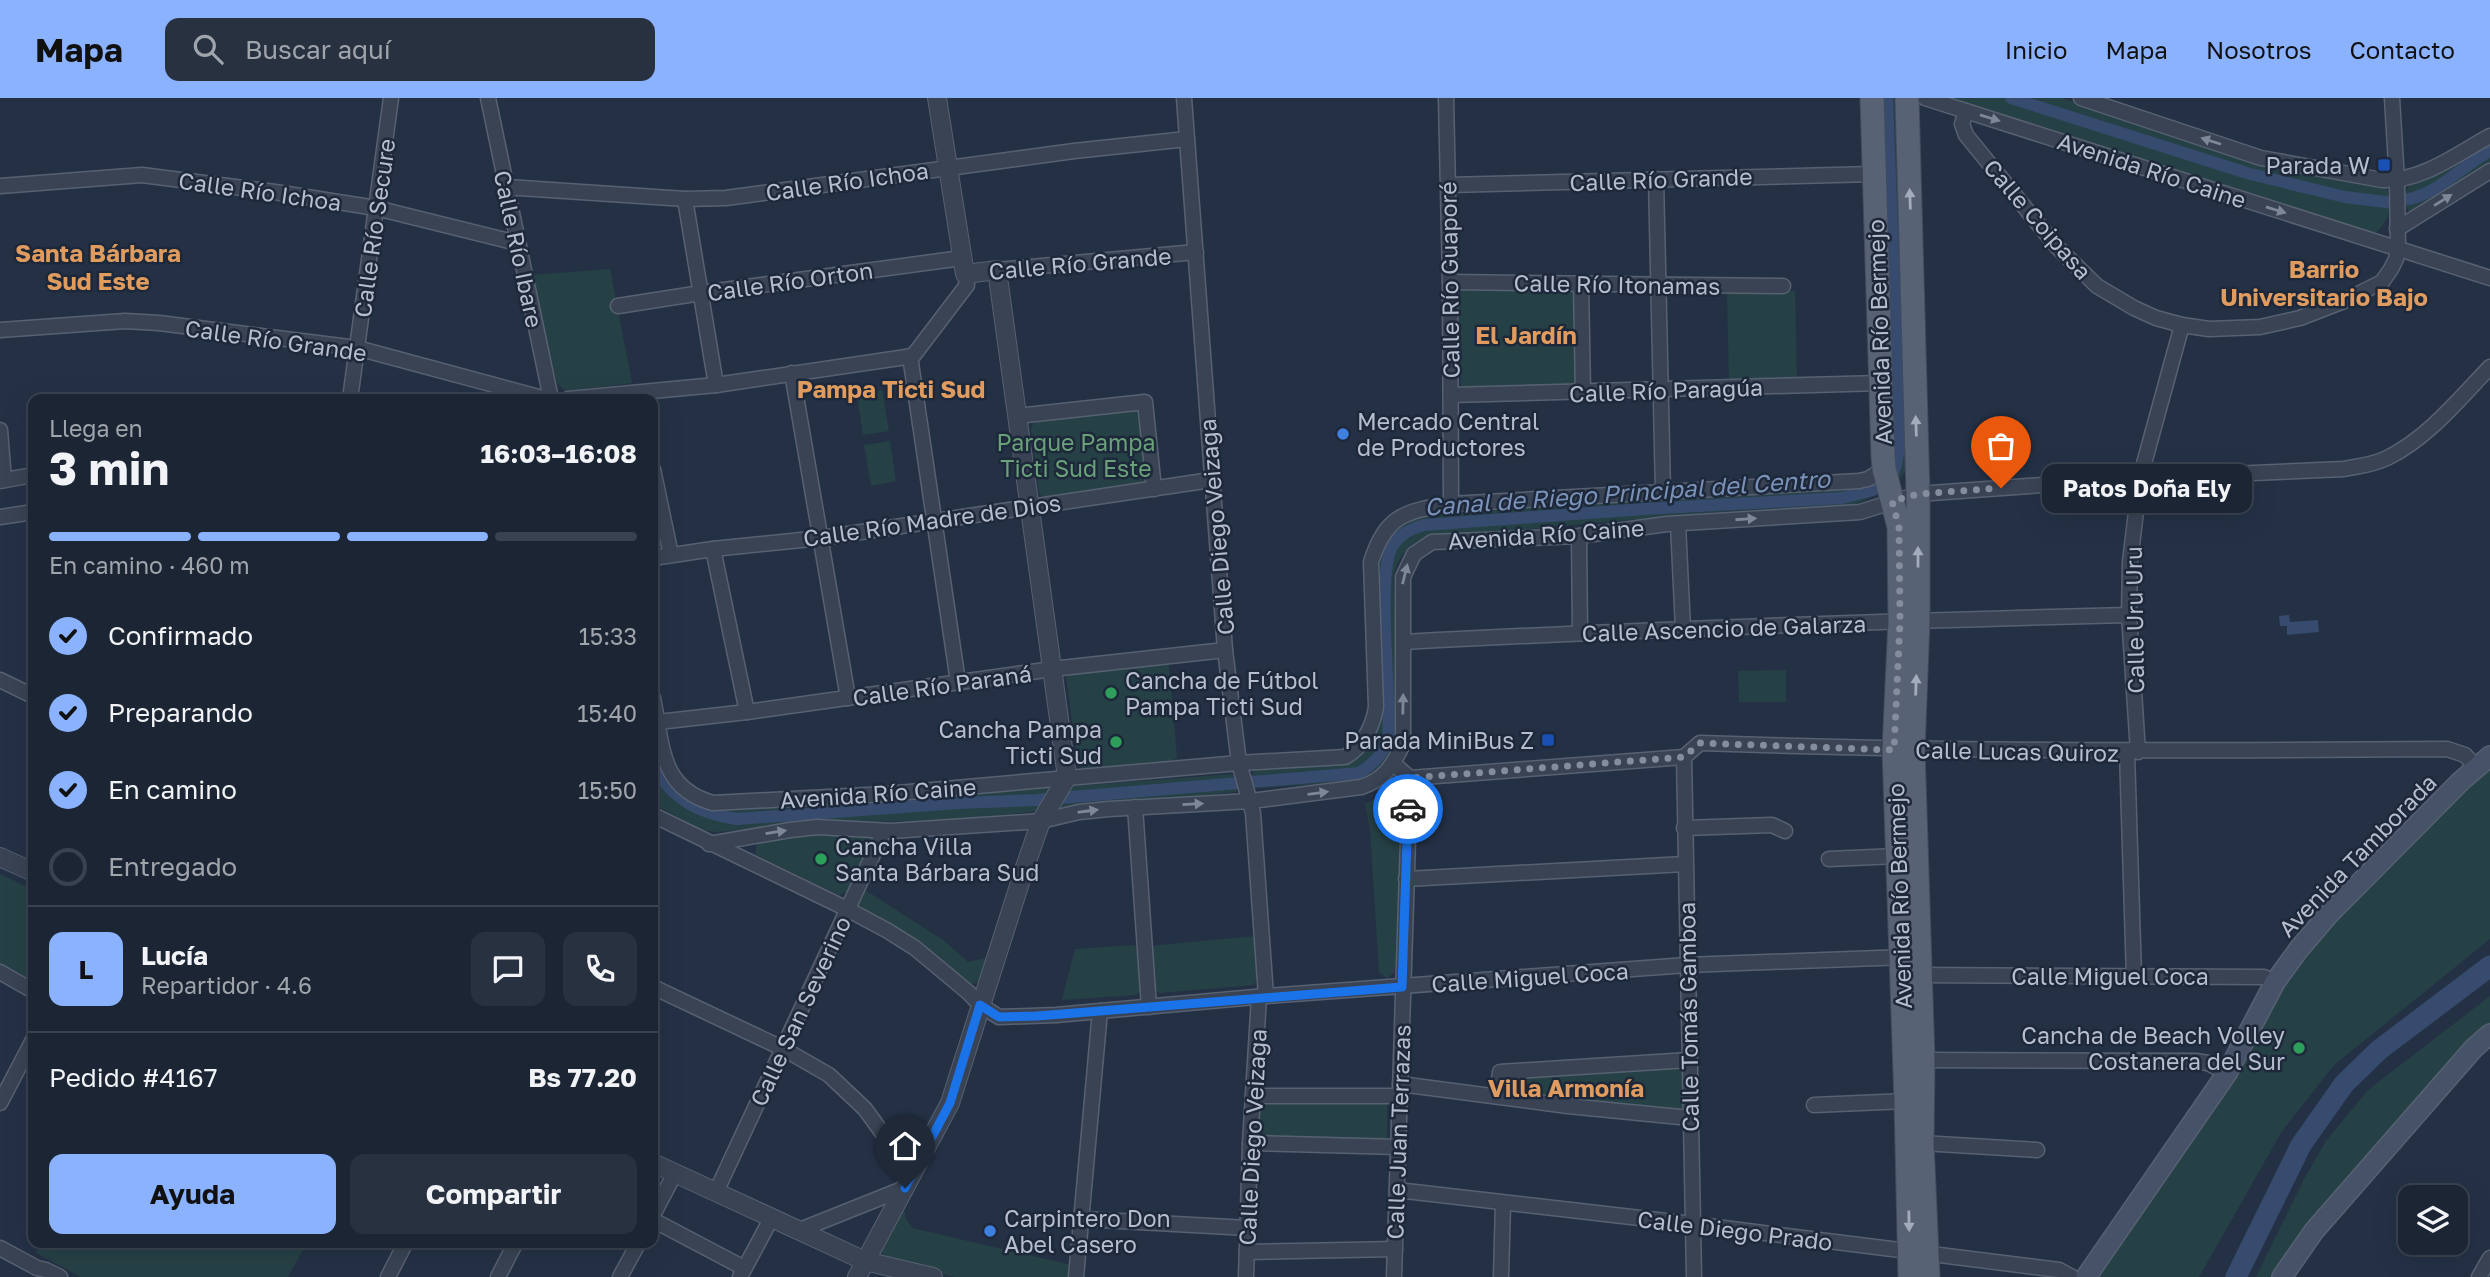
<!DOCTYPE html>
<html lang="es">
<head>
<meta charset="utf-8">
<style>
	:root { --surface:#1b2534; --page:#283140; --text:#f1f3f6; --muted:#a0a5ac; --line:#39424f; --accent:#8ab2ff }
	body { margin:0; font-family:"Golos Text",sans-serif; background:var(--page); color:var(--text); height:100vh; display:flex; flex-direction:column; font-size:26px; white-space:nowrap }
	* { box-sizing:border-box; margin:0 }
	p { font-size:23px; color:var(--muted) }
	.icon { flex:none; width:38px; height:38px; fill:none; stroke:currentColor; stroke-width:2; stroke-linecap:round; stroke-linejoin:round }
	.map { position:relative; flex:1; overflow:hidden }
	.sheet { position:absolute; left:28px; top:296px; width:630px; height:854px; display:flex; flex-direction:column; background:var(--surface); border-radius:14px; box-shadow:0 7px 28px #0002,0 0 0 2px var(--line) }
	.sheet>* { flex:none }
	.tools { position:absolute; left:2398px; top:1087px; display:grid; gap:14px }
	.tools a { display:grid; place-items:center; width:70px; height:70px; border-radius:14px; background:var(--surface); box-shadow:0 7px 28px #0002,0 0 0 2px var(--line); font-size:35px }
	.pin { position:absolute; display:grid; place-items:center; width:60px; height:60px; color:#fff; margin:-72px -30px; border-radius:50% 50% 50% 0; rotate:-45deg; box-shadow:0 0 7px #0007 }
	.pin .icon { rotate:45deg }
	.courier { position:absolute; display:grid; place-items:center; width:70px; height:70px; margin:-35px; border:5px solid #1a73e8; border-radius:50%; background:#fff; color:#222; box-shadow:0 2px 9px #0007 }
	.bubble { position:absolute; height:49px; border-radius:14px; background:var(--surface); box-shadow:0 7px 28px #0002,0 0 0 2px var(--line); font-size:23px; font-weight:700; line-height:49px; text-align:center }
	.summary em { font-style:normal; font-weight:700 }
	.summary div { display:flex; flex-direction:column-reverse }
	.summary { display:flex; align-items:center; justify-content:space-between; height:119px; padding:0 21px }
	h1 { font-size:46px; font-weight:700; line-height:52px }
	.bar { display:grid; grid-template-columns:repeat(4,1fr); gap:10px 7px; align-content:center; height:84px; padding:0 21px }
	.bar i { height:9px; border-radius:5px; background:var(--line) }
	.bar .selected { background:var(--accent) }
	.bar p { grid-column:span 4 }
	.line { display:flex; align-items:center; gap:18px; padding:0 21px; border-top:2px solid var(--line) }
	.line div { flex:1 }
	.round { display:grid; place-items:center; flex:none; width:74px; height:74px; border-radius:14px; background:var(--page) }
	ol { padding:0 21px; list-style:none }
	li { display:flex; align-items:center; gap:21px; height:77px }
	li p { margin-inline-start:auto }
	li .icon { padding:7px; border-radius:50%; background:var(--accent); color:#111; stroke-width:4 }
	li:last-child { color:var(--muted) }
	li i { width:38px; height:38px; border:4px solid var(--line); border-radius:50% }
	.cta { display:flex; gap:14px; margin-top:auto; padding:14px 21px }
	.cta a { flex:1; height:80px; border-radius:14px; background:var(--accent); color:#111; font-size:28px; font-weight:700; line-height:80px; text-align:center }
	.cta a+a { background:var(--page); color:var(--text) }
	header { display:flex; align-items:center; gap:42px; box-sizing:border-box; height:98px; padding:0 35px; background:var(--accent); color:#111 }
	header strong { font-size:33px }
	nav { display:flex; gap:38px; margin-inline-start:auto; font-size:24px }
	.search { width:490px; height:63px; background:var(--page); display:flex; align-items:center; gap:18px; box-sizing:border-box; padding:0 24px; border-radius:14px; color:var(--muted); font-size:26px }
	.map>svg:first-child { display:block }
	.green { fill:#264146 }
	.water { fill:#364b6e }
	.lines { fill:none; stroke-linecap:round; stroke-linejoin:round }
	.canal { stroke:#364b6e; stroke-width:12 }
	.river { stroke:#364b6e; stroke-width:21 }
	.minor-casing { stroke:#576172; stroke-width:17 }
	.tertiary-casing { stroke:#576172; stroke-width:20 }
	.secondary-casing { stroke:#576172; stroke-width:22 }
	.primary-casing { stroke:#434c5e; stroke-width:25 }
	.minor { stroke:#394354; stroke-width:14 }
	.tertiary { stroke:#394354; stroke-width:18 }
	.secondary { stroke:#465268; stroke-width:19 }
	.primary { stroke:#576274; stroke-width:23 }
	.oneway { fill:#7e8797 }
	.oneway2 { fill:#a3acbc }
	.done { stroke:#838d9e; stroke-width:7; stroke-dasharray:0 12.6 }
	.route { stroke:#1a73e8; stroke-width:9 }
	.transit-dot { fill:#1a4fb4; stroke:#1d283a; stroke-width:2.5 }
	.shop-dot { fill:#3f7fe0; stroke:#1d283a; stroke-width:2.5 }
	.leisure-dot { fill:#2e9e5b; stroke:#1d283a; stroke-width:2.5 }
	.labels { text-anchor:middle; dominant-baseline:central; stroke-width:5; stroke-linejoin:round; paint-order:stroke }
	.poi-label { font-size:23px; fill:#b6bece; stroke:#1d283a; text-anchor:end }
	.street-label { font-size:23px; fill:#b6bece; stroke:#1d283a }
	.park-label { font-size:23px; fill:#6ba17a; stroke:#1d283a }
	.neighbourhood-label { font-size:24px; font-weight:bold; fill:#e09c5f; stroke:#1d283a }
	.water-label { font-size:24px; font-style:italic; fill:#7b92b8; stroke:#1d283a }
</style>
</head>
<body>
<header>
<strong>Mapa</strong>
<div class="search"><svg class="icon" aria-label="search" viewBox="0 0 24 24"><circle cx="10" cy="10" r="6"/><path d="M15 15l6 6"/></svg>Buscar aquí</div>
<nav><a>Inicio</a><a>Mapa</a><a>Nosotros</a><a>Contacto</a></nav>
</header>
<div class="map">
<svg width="2490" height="1179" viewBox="0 0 2490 1179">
	<rect width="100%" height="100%" fill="#243145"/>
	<g class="green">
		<path d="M1877,0H1902L1909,368L1898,383L1890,363Z"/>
		<path d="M1951,0H2062L2277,69L2349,83L2375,85L2386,90C2394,108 2389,121 2377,134L2364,135Z"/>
		<path d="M2490,44V67L2414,113H2409C2402,106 2404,96 2409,88Z"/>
		<path d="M610,171L632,285L565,293L557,285L531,177Z"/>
		<path d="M1464,190L1575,192L1577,283L1570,290H1461L1458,198Z"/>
		<path d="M1727,193H1795L1797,282L1729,285Z"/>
		<path d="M882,292L889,333L863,337L857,297Z"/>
		<path d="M1141,312L1149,385L1042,399L1039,395L1031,331L1034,324Z"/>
		<path d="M890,343L896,383L871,388L864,347Z"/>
		<path d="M1876,385L1880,395L1858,405L1844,407L1717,414L1421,441C1405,449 1396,463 1393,481L1399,622L1396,650L1387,665L1367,683L1259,690L1251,686V678L1255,671L1341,667L1358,660L1369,648L1375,637L1382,613L1378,464C1388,417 1423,418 1463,413L1828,393L1853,391Z"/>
		<path d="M1166,564L1169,568L1177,659L1171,665L1087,672L1078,668L1066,577Z"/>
		<path d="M1786,572V604H1739L1738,573Z"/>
		<path d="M653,631C660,672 662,680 696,705L903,701L1233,676L1237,694L948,722L818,725L716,734L703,732L653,706Z"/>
		<path d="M2490,673V841L2334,967L2282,1033L2199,1179H2096L2280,895L2321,840L2466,689Z"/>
		<path d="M1393,691H1398L1400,694L1398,865L1395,874L1387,880L1379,874L1370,733L1365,706Z"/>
		<path d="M799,734L869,739L871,743L850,792L839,797L756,757V748L760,744Z"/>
		<path d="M0,776L33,792V886L0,868Z"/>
		<path d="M865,792L943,842L968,864L986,860L979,884L973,886L966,885L856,809Z"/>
		<path d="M1256,838L1259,879L1254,887L1159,895L1153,890L1149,848Z"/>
		<path d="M1134,847L1139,853L1141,892L1137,897L1062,902L1075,851Z"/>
		<path d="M2490,898V927L2467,947L2274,1179H2256L2304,1081L2326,1043L2368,992Z"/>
		<path d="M1679,967L1685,970V1011L1681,1013L1501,994L1503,978Z"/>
		<path d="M1387,1002V1045L1254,1042L1257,1004Z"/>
		<path d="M900,1111L905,1114L906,1121L912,1130L1071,1167L1070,1179H955L886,1162L881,1151Z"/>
		<path d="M41,1144H306L307,1145L288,1179H81L36,1155Z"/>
	</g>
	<path class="water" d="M2289,517L2290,524L2318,522L2319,534L2287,537V528H2280L2279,518Z"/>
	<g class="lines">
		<g class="canal">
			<path d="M1887,0L1899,318C1899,339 1901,360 1891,379"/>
			<path d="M2011,0L2250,76L2345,99L2386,104"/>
			<path d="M2409,101C2439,95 2463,67 2490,53"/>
			<path d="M653,667C671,701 700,716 737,721L958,705L1036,702L1359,675C1374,666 1382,657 1388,640C1392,598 1375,475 1393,447C1401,435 1411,431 1424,427L1644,411L1842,400L1873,392"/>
		</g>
		<path class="river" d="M2236,1179L2301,1047L2344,986L2379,952L2490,868"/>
		<g class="minor-casing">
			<g id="minor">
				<path d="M488,0L551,301"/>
				<path d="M1184,0L1225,552L1239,665L1253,715L1266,898"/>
				<path d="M1446,0L1450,184L1451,406"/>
				<path d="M1925,0L2490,180"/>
				<path d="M2081,0L2261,60L2382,82C2421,84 2457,56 2490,38"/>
				<path d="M1966,13L1962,26L1966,37L2057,149L2097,188L2134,210L2156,220L2182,227L2209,231L2260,229L2300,220L2344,203L2382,184L2391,171L2396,161L2398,150L2397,83L2392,0"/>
				<path d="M1656,81L1663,394"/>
				<path d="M1448,87L1873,76"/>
				<path d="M0,88L142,77L275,94L376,110L517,145"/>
				<path d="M506,89L685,101L726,100L1074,53L1187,41"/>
				<path d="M685,101L716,287"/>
				<path d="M2397,131L2490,73"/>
				<path d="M997,172L1196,154"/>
				<path d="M1450,184L1783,188"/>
				<path d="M1581,185L1583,295"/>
				<path d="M618,208L701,195L962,160"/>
				<path d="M0,232L125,223L159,225L357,250L546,301"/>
				<path d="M910,258L958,584"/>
				<path d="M792,275L848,600"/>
				<path d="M1451,297L1881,285"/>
				<path d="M350,301L391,0"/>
				<path d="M568,301L716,287L913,258L967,187L965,176"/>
				<path d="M1017,318L1145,304L1154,391"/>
				<path d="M0,332L4,382"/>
				<path d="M653,371L671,457"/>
				<path d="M0,383L33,377"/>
				<path d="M0,419L33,414"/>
				<path d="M1678,426L1683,531"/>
				<path d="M1579,438L1580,535"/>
				<path d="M713,451L747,614"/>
				<path d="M653,460L713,451L821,440L1211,382"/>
				<path d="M1404,544C1645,531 1887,523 2129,517"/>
				<path d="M0,582L33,598"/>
				<path d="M653,600C663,647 659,690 713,705L886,696L1239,665L1345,659C1363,649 1373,628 1376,609L1371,464C1386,417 1405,413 1451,406L1859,383L1868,381L1884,371"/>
				<path d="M658,624L747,614L1052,571L1225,552"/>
				<path d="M2127,654L2134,879"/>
				<path d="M2138,654L2129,517L2130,464L2140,380L2182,227"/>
				<path d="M1684,659L1694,1179"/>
				<path d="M1394,666L1410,680L1684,659L1700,645C1949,654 2198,653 2447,651L2465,657L2477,670"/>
				<path d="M1135,709L1149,909"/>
				<path d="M653,717L847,811L888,833L915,850L969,895L980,907L999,919L1056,917L1266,898L1687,867L1906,859"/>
				<path d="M1684,730L1772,727L1785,733"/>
				<path d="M709,746L790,732L817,729L891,733L1041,723L1079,714L1109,711L1251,703L1361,689C1384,682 1393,667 1403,646V479L1414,456L1432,444L1579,438L1667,426L1860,414L1918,396L2140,380L2344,371C2359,368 2373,367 2387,360C2428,340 2459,301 2490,269"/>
				<path d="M1829,761L1897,758"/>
				<path d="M1406,781L1685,766"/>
				<path d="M0,874L33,893"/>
				<path d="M1914,877L2264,879L2275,884"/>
				<path d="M653,889L782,950L829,977L865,1011L912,1076"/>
				<path d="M1917,962L2196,963L2208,965L2227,975"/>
				<path d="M1400,986L1568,1008L1690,1020"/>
				<path d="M1497,997L1500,974L1689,962"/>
				<path d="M1253,998H1400"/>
				<path d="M0,1005L33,942"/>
				<path d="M1814,1007L1906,1003"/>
				<path d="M1250,1045L1398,1049"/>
				<path d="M1922,1045L2037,1052"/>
				<path d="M1397,1092L1692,1126L2059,1172L2072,1179"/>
				<path d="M716,1094L884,733"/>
				<path d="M653,1117L675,1075"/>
				<path d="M1083,1121L1248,1130"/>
				<path d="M653,1122L744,1170"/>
				<path d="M800,1132L905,1090"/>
				<path d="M0,1150L37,1170L46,1172L60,1179"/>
				<path d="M1247,1154L1395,1151"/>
				<path d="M388,1179L406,1144"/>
				<path d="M498,1179L516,1144"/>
				<path d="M620,1179L639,1144"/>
				<path d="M740,1179L772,1119"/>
				<path d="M1076,1179L1100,913"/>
				<path d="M1246,1179L1250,1045L1259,899"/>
				<path d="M1394,1179L1410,680"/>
				<path d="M1501,1179L1503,1105"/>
				<path d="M2479,1179L2490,1160"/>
			</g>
		</g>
		<g class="tertiary-casing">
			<g id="tertiary">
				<path d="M0,759L33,774"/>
				<path d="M653,1065L865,1163L933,1179"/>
				<path d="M857,1179L950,1005L1025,769L1041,723L1067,679L997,172L965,176L937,0"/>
			</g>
		</g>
		<g class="secondary-casing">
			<g id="secondary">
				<path d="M2086,1179L2227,975L2275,884L2299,851L2328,817L2461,683L2490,658"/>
				<path d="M2282,1179L2314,1133L2474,950L2490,936"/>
			</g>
		</g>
		<g class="primary-casing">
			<g id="primary">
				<path d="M1872,0L1883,358L1884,371L1899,429L1900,523L1894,652L1906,1003L1910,1179"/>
				<path d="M1907,0L1918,396V522L1913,652L1923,962L1922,1045L1928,1179"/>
			</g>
		</g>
		<use href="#minor" class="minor"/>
		<use href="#tertiary" class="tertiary"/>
		<use href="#secondary" class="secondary"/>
		<use href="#primary" class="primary"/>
	</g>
	<defs><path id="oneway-solid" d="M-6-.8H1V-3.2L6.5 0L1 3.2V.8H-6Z" transform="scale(1.75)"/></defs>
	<g class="oneway">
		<use href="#oneway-solid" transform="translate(1990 20) rotate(17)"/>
		<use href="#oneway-solid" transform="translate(2211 43) rotate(-162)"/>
		<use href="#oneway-solid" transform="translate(2443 102) rotate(-32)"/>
		<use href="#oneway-solid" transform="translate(2276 112) rotate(17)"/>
		<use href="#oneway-solid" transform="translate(1746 421) rotate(-4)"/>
		<use href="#oneway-solid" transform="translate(1405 476) rotate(-76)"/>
		<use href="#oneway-solid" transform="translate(1403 606) rotate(-89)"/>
		<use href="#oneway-solid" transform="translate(1318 695) rotate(-7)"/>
		<use href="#oneway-solid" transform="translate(1193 706) rotate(-3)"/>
		<use href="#oneway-solid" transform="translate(1088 713) rotate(-8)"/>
		<use href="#oneway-solid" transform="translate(776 734) rotate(-9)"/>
	</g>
	<g class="oneway2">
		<use href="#oneway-solid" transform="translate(1910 101) rotate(-92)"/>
		<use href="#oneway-solid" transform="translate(1916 328) rotate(-92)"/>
		<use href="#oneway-solid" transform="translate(1918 459) rotate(-90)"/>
		<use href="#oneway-solid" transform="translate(1916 587) rotate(-88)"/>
		<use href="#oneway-solid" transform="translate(1909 1123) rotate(89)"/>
	</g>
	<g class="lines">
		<path class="done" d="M1408,711L1410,680L1684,659L1700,645L1894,652L1900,523L1899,429L1892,403L1918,396L2001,390"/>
		<path class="route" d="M905,1090L950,1005L980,907L999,919L1037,918L1402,889L1408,711"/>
	</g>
	<g class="transit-dot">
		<rect x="2377" y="60" width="14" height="14" rx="3.5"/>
		<rect x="1541" y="635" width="14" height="14" rx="3.5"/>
	</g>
	<g class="shop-dot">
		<circle cx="1343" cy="336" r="7"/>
		<circle cx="990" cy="1133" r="7"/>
	</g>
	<g class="leisure-dot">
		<circle cx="1111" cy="595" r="7"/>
		<circle cx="1116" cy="644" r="7"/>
		<circle cx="821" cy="761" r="7"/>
		<circle cx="2299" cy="950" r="7"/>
	</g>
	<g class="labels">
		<g class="poi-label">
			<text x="2370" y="67">Parada W</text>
			<text x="1357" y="323" text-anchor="start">Mercado Central<tspan x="1357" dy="26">de Productores</tspan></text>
			<text x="1125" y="582" text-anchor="start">Cancha de Fútbol<tspan x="1125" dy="26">Pampa Ticti Sud</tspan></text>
			<text x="1102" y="631">Cancha Pampa<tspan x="1102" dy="26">Ticti Sud</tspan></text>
			<text x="1534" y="642">Parada MiniBus Z</text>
			<text x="835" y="748" text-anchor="start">Cancha Villa<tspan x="835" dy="26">Santa Bárbara Sud</tspan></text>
			<text x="2285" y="937">Cancha de Beach Volley<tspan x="2285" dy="26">Costanera del Sur</tspan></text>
			<text x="1004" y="1120" text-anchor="start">Carpintero Don<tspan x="1004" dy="26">Abel Casero</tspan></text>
		</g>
		<g class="street-label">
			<text transform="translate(2152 72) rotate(18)">Avenida Río Caine</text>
			<text transform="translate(1661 81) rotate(-2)">Calle Río Grande</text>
			<text transform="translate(847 83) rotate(-8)">Calle Río Ichoa</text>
			<text transform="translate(260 93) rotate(8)">Calle Río Ichoa</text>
			<text transform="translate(2038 121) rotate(49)">Calle Coipasa</text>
			<text transform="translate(374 130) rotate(-82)">Calle Río Secure</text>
			<text transform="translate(519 151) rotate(78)">Calle Río Ibare</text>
			<text transform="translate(1080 165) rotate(-5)">Calle Río Grande</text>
			<text transform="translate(1449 182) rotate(-91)">Calle Río Guaporé</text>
			<text transform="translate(790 183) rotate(-8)">Calle Río Orton</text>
			<text transform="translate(1617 186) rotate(1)">Calle Río Itonamas</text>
			<text transform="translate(1879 234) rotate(-92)">Avenida Río Bermejo</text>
			<text transform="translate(276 242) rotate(8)">Calle Río Grande</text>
			<text transform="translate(1666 292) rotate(-2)">Calle Río Paragúa</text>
			<text transform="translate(932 422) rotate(-8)">Calle Río Madre de Dios</text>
			<text transform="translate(1216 429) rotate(-95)">Calle Diego Veizaga</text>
			<text transform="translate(1546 436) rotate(-4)">Avenida Río Caine</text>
			<text transform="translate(2134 522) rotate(-91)">Calle Uru Uru</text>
			<text transform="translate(1724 530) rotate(-2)">Calle Ascencio de Galarza</text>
			<text transform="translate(942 587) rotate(-8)">Calle Río Paraná</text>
			<text transform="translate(2017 653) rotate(1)">Calle Lucas Quiroz</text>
			<text transform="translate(878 695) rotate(-4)">Avenida Río Caine</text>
			<text transform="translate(2357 757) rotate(-46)">Avenida Tamborada</text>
			<text transform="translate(1899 798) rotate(-92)">Avenida Río Bermejo</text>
			<text x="2110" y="878">Calle Miguel Coca</text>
			<text transform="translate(1530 879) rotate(-4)">Calle Miguel Coca</text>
			<text transform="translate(800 913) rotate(-65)">Calle San Severino</text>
			<text transform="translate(1688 919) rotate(-91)">Calle Tomás Gamboa</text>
			<text transform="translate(1398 1034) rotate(-88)">Calle Juan Terrazas</text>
			<text transform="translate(1252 1039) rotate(-87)">Calle Diego Veizaga</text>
			<text transform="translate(1735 1132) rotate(7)">Calle Diego Prado</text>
		</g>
		<g class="park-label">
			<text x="1076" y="344">Parque Pampa<tspan x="1076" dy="26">Ticti Sud Este</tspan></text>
		</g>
		<g class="neighbourhood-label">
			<text x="98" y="154">Santa Bárbara<tspan x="98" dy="28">Sud Este</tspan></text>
			<text x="2324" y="170">Barrio<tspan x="2324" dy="28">Universitario Bajo</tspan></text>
			<text x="1526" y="236">El Jardín</text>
			<text x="891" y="290">Pampa Ticti Sud</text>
			<text x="1566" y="989">Villa Armonía</text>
		</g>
		<g class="water-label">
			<text transform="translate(1627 394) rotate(-4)">Canal de Riego Principal del Centro</text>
		</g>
	</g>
</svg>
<div class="tools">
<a><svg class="icon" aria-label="layers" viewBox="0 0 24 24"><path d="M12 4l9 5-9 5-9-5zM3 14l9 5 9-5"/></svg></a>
</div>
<div class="pin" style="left:2001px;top:390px;background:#ea580c"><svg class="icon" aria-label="bag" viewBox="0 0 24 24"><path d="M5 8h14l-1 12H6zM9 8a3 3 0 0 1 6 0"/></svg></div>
<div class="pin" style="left:905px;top:1090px;background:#1f2937"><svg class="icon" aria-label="home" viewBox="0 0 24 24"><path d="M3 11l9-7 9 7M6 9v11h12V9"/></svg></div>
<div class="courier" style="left:1408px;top:711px"><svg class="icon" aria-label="car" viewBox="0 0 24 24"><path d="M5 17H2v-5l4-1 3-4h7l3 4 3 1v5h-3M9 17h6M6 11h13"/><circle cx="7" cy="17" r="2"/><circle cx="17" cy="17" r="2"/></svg></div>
<div class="bubble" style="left:2042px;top:366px;width:210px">Patos Doña Ely</div>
<section class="sheet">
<div class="summary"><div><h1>3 min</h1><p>Llega en</p></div><em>16:03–16:08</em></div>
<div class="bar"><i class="selected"></i><i class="selected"></i><i class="selected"></i><i></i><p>En camino · 460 m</p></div>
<ol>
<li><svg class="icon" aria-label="check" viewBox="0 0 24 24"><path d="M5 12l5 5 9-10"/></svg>Confirmado<p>15:33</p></li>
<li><svg class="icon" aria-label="check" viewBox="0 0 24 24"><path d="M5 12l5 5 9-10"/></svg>Preparando<p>15:40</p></li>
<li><svg class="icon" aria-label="check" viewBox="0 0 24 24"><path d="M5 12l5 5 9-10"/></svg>En camino<p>15:50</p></li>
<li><i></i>Entregado</li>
</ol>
<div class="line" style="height:126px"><b class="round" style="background:var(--accent);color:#111">L</b><div><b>Lucía</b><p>Repartidor · 4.6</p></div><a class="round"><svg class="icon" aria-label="chat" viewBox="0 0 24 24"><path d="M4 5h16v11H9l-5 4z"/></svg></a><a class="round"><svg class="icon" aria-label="phone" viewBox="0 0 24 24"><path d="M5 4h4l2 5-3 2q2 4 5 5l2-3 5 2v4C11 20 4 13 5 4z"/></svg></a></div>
<div class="line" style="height:91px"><div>Pedido #4167</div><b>Bs 77.20</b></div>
<div class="cta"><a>Ayuda</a><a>Compartir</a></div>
</section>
</div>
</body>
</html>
